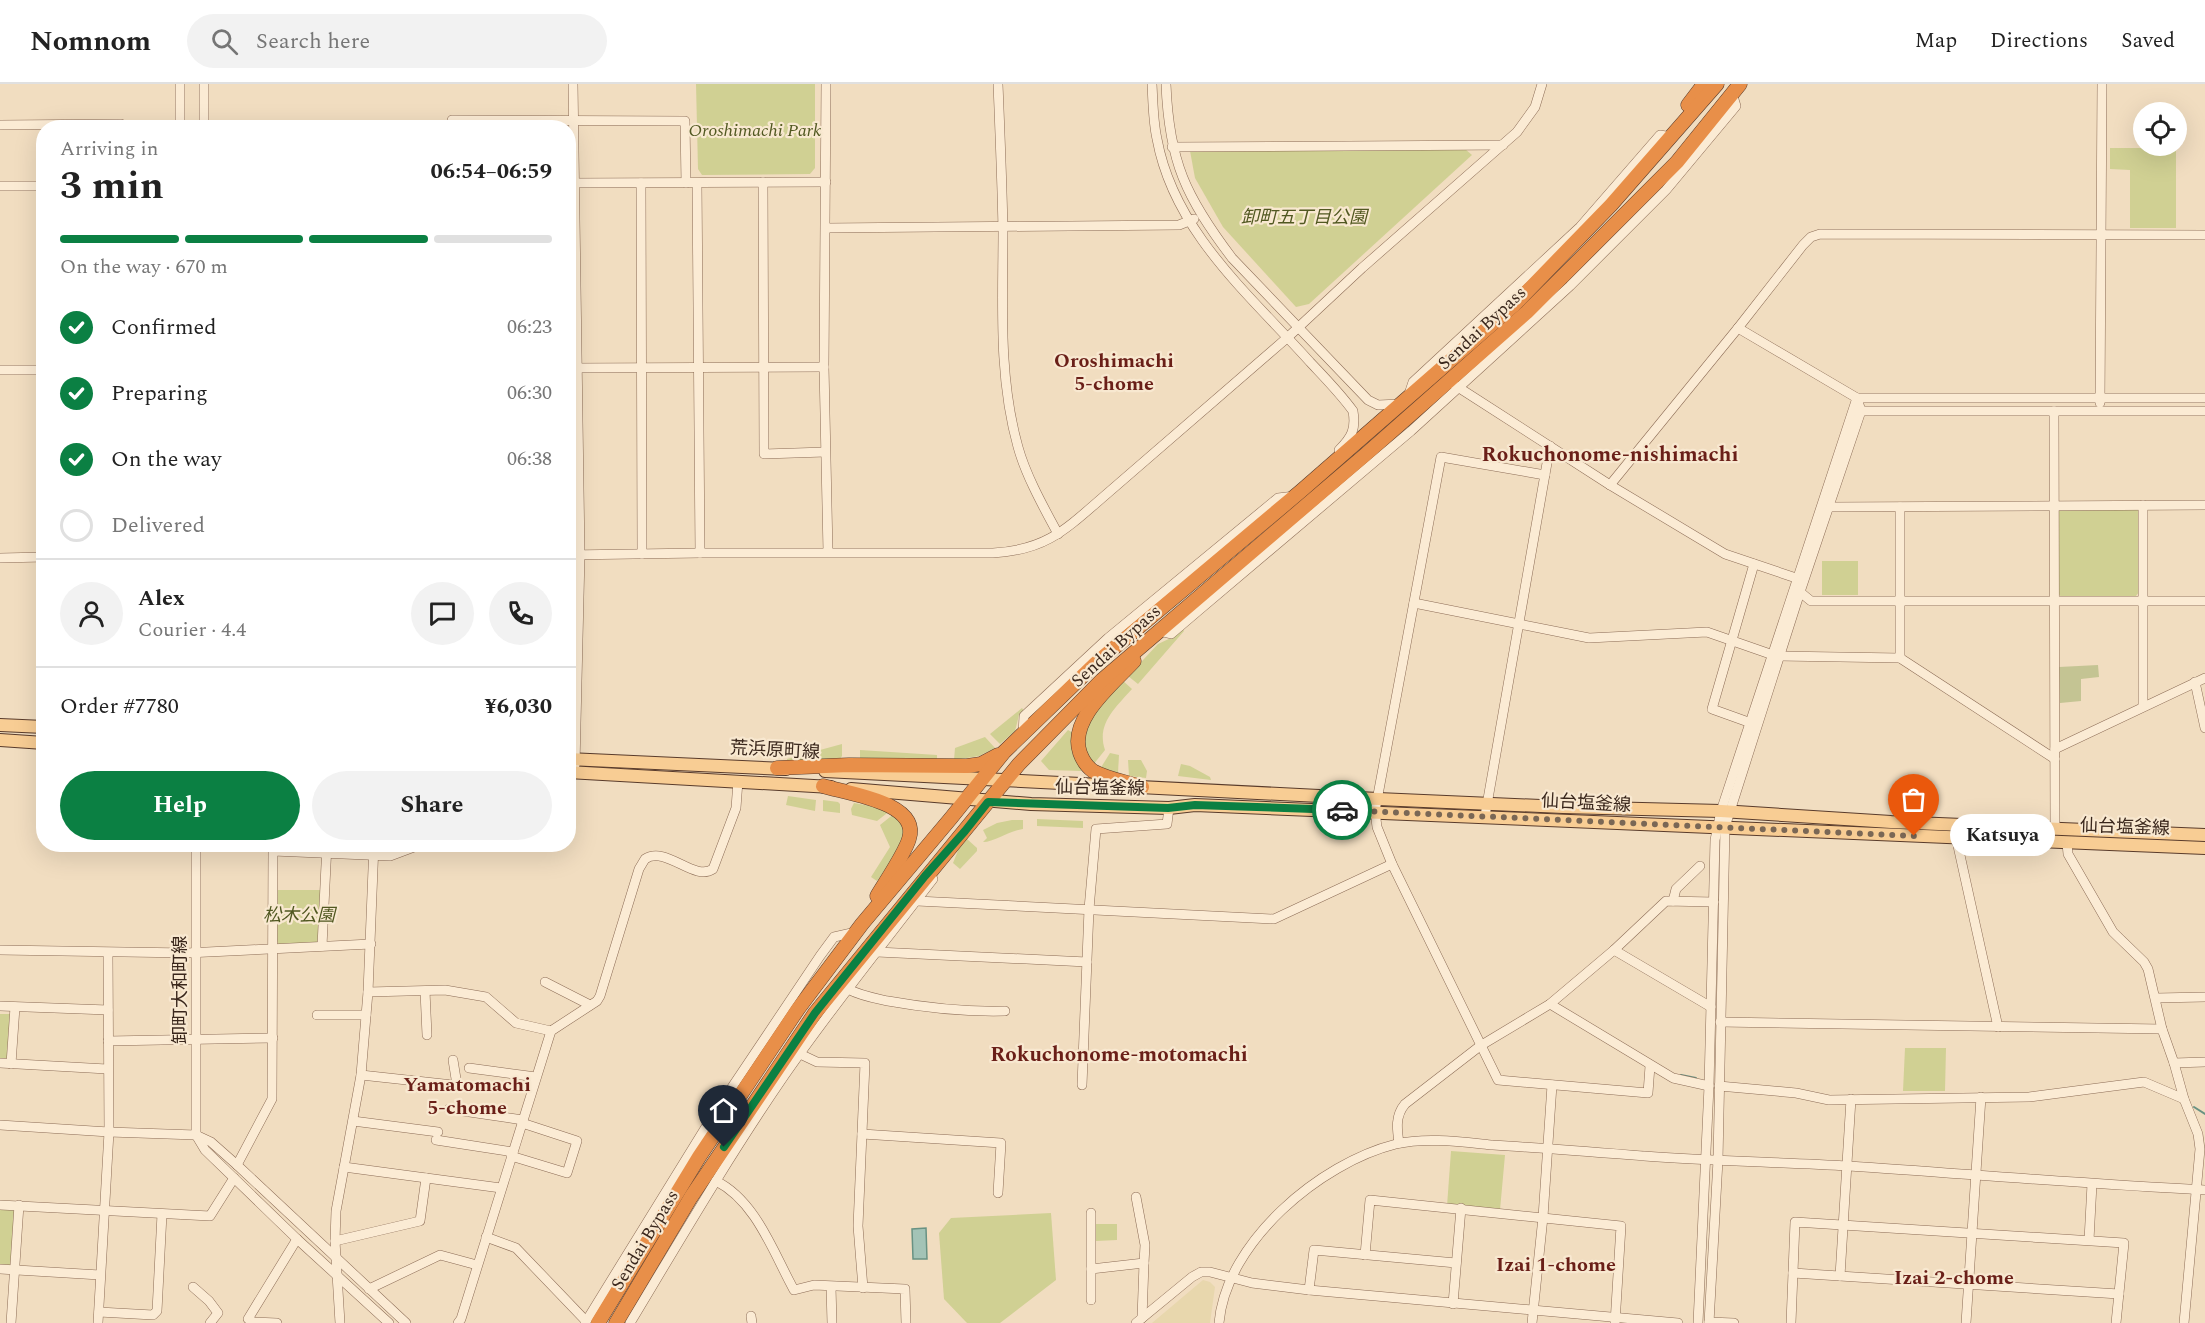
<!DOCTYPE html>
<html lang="en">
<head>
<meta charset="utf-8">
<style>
	:root { --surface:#fff; --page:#f2f2f2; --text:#222; --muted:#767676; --line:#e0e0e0; --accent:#0b8043 }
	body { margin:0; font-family:Spectral,"Noto Sans JP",serif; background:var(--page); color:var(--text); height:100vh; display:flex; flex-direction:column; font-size:22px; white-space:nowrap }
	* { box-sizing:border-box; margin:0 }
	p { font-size:20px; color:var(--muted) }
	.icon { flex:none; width:33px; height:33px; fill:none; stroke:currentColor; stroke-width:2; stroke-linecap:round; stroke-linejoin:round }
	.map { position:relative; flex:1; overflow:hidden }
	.side { position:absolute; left:36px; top:36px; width:540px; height:732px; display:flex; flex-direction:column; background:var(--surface); border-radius:24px; box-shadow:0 6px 24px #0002 }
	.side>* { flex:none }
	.tools { position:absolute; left:2133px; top:18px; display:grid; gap:12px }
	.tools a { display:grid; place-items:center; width:54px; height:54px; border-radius:50%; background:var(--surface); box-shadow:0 6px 24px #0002; font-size:30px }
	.pin { position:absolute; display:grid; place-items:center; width:51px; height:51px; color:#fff; margin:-62px -26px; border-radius:50% 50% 50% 0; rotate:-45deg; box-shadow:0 0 6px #0007 }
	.pin .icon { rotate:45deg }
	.courier { position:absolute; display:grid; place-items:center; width:60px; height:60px; margin:-30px; border:4px solid #0b8043; border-radius:50%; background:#fff; color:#222; box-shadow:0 2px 8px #0007 }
	.bubble { position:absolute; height:42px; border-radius:21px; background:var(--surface); box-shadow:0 6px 24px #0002; font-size:20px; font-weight:700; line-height:42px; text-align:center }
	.summary em { font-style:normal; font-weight:700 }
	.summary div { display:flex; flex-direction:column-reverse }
	.summary { display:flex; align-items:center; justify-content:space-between; height:102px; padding:0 24px }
	h1 { font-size:39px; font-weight:700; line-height:45px }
	.bar { display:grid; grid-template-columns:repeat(4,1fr); gap:9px 6px; align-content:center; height:72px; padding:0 24px }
	.bar i { height:8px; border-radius:4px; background:var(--line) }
	.bar .current { background:var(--accent) }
	.bar p { grid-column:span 4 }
	.line { display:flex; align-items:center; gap:15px; padding:0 24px; border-top:2px solid var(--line) }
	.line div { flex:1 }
	.round { display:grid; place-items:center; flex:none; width:63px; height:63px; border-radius:32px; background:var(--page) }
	ol { padding:0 24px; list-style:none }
	li { display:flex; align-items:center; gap:18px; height:66px }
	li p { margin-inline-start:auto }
	li .icon { padding:6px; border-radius:50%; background:var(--accent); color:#fff; stroke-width:4 }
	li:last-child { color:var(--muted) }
	li i { width:33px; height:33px; border:3px solid var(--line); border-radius:50% }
	.action { display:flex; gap:12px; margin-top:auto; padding:12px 24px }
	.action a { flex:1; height:69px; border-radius:36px; background:var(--accent); color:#fff; font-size:24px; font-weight:700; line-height:69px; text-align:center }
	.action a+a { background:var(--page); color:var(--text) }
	header { display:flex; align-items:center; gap:36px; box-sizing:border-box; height:84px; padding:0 30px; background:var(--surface); border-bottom:2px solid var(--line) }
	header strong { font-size:28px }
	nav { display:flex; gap:33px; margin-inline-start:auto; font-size:21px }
	.search { width:420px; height:54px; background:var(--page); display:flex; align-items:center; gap:15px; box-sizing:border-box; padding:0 21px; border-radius:33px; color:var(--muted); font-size:22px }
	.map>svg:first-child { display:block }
	.farmland { fill:#e8d7ad }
	.green { fill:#d0d093 }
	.cemetery { fill:#c4c493 }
	.water { fill:#a3c3b6; stroke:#699283; stroke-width:1.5 }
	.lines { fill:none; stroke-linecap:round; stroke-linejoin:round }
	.stream { stroke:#699283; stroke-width:2 }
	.minor-casing { stroke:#8c6c56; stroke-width:10 }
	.major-casing { stroke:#593b2b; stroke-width:14 }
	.highway-casing { stroke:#593b2b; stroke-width:15 }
	.minor { stroke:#fbebd4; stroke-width:9 }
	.major { stroke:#f8cd94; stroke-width:12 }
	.highway { stroke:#e88f49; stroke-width:14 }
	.done { stroke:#7a6755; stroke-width:6; stroke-dasharray:0 10.8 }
	.route { stroke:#0b8043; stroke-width:8 }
	.labels { text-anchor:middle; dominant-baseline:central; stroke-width:4.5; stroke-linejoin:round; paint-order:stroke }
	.park-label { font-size:18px; font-style:italic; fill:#515821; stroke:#f8e8d0 }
	.street-label { font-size:18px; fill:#3a271c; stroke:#f8e8d0 }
	.neighbourhood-label { font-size:20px; font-weight:bold; fill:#6a1f18; stroke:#f8e8d0 }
	.quarter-label { font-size:21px; font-weight:bold; fill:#6a1f18; stroke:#f8e8d0 }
</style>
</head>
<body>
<header>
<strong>Nomnom</strong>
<div class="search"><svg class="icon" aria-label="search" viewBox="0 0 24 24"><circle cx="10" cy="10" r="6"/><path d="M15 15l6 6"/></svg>Search here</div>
<nav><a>Map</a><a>Directions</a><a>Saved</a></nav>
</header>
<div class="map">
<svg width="2205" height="1239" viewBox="0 0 2205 1239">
	<rect width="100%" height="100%" fill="#f1ddc0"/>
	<path class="farmland" d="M1203,1196L1210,1198L1215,1203L1210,1239H1152Z"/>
	<g class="green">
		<path d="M696,0H815V84L810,90L702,91L698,85Z"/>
		<rect x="215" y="36" width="49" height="7"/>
		<path d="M2110,64H2176V144H2130V86L2110,85Z"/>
		<path d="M1465,65L1472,71L1309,220L1296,223L1223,143L1195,94L1190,67Z"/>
		<path d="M2062,424H2136L2140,428V507L2135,513L2062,514L2058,509V426Z"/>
		<rect x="1822" y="477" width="36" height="34"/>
		<path d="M1182,544L1184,547L1138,600L1128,592L1158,560L1173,553Z"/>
		<path d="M1122,596L1132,605C1116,623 1096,640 1105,666L1093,681L1088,676L1083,650L1093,629Z"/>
		<path d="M1022,624L1024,627L1019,631L1015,647L1000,660L990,650Z"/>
		<path d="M1068,646L1073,649L1082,683L1081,687L1049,686L1041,677Z"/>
		<path d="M985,653L995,664L979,672L954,676L955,664Z"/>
		<path d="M842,660V672L839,676L787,678V675Z"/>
		<path d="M860,666L937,671V679L860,675Z"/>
		<path d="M1110,669L1119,671L1118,689L1100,685Z"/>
		<path d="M1128,676H1141L1147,687L1146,694L1129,692Z"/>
		<path d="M1181,680L1190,682L1210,693L1211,696L1178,692Z"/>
		<path d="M788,712L816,716L815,727L786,721Z"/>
		<path d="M823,716L838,718L840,720V729L823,727Z"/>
		<path d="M854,719L891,726L877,737L852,731L851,725Z"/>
		<path d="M895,729L905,748L894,773L877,797L871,793L890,763L880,741Z"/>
		<path d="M1037,735L1083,737V744L1037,742Z"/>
		<path d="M1012,736H1023V745C1008,747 995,758 983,758L987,754L983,746L997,739Z"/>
		<path d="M967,755L977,764V767L960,785L953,779L959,764Z"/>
		<path d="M277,806H321L319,855L315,860L279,861L277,857Z"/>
		<path d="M0,930H10L7,974H0Z"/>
		<path d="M1905,964H1946L1945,1007H1903Z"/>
		<path d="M1451,1067L1505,1071L1500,1126L1447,1122Z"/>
		<path d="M0,1123L12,1124L16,1127L12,1178L9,1182L0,1181Z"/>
		<path d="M1051,1129L1056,1196L1000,1239H967L944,1215L939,1149L951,1134Z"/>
		<path d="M1095,1140H1117V1156L1096,1157Z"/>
	</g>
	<path class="cemetery" d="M2098,581L2099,593L2081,595V617L2060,619L2059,583Z"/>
	<path class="water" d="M926,1144L927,1175H913L912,1145Z"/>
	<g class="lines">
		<g class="stream">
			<path d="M1681,991L1696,994"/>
			<path d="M2194,1023L2205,1030"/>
		</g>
		<g class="minor-casing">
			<g id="minor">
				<path d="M180,0V44"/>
				<path d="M204,0V44"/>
				<path d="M573,0L580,471L575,681"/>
				<path d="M826,0L824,283L828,468"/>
				<path d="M998,0C1000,49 1002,97 1003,146C1003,218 998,292 1018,363C1026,392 1044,424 1058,450"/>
				<path d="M1152,0C1153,18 1153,37 1157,55C1174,148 1250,211 1310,278C1325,294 1340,309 1353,327C1356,345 1352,353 1339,366"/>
				<path d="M1166,0C1169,78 1186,113 1232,174L1368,316L1378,321L1400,320"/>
				<path d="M0,41L121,40V44"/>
				<path d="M452,44V36L685,37L686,99"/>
				<path d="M1172,63L1503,61"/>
				<path d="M763,98L764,370L825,368"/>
				<path d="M568,99L826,98"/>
				<path d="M641,99L642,470"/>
				<path d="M697,99L700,469"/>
				<path d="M0,102H44"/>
				<path d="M826,144L1179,141L1194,135"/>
				<path d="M1738,244L1857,314H2205"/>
				<path d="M568,284L824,283"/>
				<path d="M0,286H44"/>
				<path d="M1450,298L1610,401L1725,470L1796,494L1800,508L1811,517H2205"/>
				<path d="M1408,313L1413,298L1580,143L1660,51L1671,53"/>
				<path d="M2100,319L2102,0"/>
				<path d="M1861,327H2205"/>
				<path d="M2054,327L2055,745"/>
				<path d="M1545,391L1441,373L1375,727L1377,743L1392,780L1498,996L1648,1009L1650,982"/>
				<path d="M1610,401L1738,244L1803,161L1811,153L1820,150L2205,151"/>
				<path d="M1829,423L2205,421"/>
				<path d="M568,471L700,469H993C1045,466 1064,447 1102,414L1288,253L1362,184L1517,48L1535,23L1542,0"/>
				<path d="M0,474L44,473"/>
				<path d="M1414,519L1589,554L1707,548L1773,571"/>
				<path d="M1159,547L1171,550L1198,527L1411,347L1570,202L1666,106L1736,22L1732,9"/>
				<path d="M1779,572L1900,574L2055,675"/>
				<path d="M1900,574V423"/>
				<path d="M2195,598L2205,644"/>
				<path d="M2143,622V421"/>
				<path d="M1751,639L1712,625L1754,480"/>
				<path d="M1023,650L1024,632L1108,554L1278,414L1295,412"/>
				<path d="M2055,665L2205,594"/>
				<path d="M1485,732L1550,362"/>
				<path d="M1956,753L1998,943"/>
				<path d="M2067,759L2068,770L2113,848L2144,878L2148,885L2162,945L2174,979L2184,1015L2198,1050L2200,1065L2184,1239"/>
				<path d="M196,760V1051L205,1066L297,1155L389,1239"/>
				<path d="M917,817L1274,835L1392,780"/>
				<path d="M1673,817L1676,805L1700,782"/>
				<path d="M322,862L327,760"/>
				<path d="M0,866L187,869L371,860"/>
				<path d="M1614,866L1711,923"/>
				<path d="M877,868L1087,878"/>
				<path d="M545,898L590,921"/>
				<path d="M848,905C861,912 874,914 888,917C927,924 966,928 1005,927"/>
				<path d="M425,907L427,951"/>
				<path d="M368,908L445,906L486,913L516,939L551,947L597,917L600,912L639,785L645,775C666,761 694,798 713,785L736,724L738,697"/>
				<path d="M2156,914L2205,913"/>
				<path d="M1550,920L1673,994L1709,1002"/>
				<path d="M0,922L108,926"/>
				<path d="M317,931H366"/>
				<path d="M1720,938L2162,945"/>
				<path d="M108,957L273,954"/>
				<path d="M800,970L817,978L865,979L858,1142L863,1204"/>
				<path d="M453,976L457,1001"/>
				<path d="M0,979L107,985"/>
				<path d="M2174,979L2205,978"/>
				<path d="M11,980L15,923"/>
				<path d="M469,984L536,993"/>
				<path d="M361,991L462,1002"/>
				<path d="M1082,1001L1089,825L1096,745L1167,740L1169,724"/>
				<path d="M1719,1002L1796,1009L1829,1016L2029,1013L2144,998L2184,1015"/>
				<path d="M449,1025L523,1036"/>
				<path d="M353,1037L438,1048"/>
				<path d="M0,1041L109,1048L196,1051L211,1058L237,1081L406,1239"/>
				<path d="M862,1050L1001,1059L998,1109"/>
				<path d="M436,1056L513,1068"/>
				<path d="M1399,1059C1397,1045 1395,1032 1405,1020L1480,962L1550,920L1614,866L1666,817L1714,818"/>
				<path d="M511,1072L567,1089L577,1057L522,1039"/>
				<path d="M237,1081L272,1015L273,767L390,772L422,760"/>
				<path d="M344,1083L501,1104"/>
				<path d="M716,1097C756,1117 773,1168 794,1206L814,1201L905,1205L906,1239"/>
				<path d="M1136,1113L1145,1161L1144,1179"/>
				<path d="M0,1121L210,1132L234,1094"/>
				<path d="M1091,1129V1185L1144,1179L1142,1234"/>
				<path d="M486,1153L516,1164L586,1237"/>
				<path d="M2089,1156L2092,1100"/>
				<path d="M335,1157L420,1137L426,1094"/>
				<path d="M1365,1171L1370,1116L1621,1142L1615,1239"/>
				<path d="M0,1185L100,1191"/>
				<path d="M1091,1185V1216"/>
				<path d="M1793,1189L2119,1210"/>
				<path d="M1840,1192L1851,1015"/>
				<path d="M193,1203L209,1217L218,1229L210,1239"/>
				<path d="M831,1203L832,1239"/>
				<path d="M369,1205L440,1171L477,1181"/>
				<path d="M1309,1206L1314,1166L1456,1179"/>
				<path d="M1453,1220L1461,1124"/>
				<path d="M99,1228L153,1231L157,1227L162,1130"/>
				<path d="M751,1232L752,1239"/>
				<path d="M1709,1238L1734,1239"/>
				<path d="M11,1239L19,1121"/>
				<path d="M98,1239L109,1048L108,869"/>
				<path d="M277,1239L253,1238L248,1235L297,1155"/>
				<path d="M340,1239L335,1157L336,1127L361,991L368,908L374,760"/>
				<path d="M458,1239L461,1235L551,947"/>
				<path d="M585,1239L712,1033L820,872L834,853L856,848"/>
				<path d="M630,1239C680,1156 729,1072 784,992C831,924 883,860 933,795"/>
				<path d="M1136,1239L1192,1193L1201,1188H1210L1252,1199L1309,1206L1678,1239"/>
				<path d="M1219,1239C1226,1158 1320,1079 1396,1060C1426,1053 1462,1058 1493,1061C1543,1064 1593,1068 1644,1072C1712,1077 1781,1078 1849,1082C1968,1090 2086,1100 2205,1106"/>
				<path d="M1532,1239L1543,1133L1552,1001"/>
				<path d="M1698,1239L1709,1002L1715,756L1721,727L1857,314"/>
				<path d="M1709,1239L1718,1076L1725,743L1800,508L1861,327L1857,314"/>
				<path d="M1791,1239L1795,1138L2124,1159L2116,1239"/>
				<path d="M1966,1239L1981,1013"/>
			</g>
		</g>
		<g class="major-casing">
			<g id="major">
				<path d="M0,641L44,643"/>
				<path d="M0,656L44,659"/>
				<path d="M568,675L786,685"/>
				<path d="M825,687L1378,715L1563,723L1721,727L1891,738L2205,751"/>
				<path d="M568,688L831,703"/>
				<path d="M851,705L1031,720L1169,724L1195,721L2205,764"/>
			</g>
		</g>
		<g class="highway-casing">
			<g id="highway">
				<path d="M1688,21L1704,0"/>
				<path d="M1134,577C1113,600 1068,635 1080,669C1083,677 1086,682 1093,687C1107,695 1127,698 1142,703"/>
				<path d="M777,684L849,681L967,682L981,680L998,671"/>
				<path d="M823,702C845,709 921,718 909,755C905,769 886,797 877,812"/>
				<path d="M598,1239L699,1073L798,925L862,840L951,734L1004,668L1096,579L1301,407L1514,221L1611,121L1717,0"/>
				<path d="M616,1239L691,1113L815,929L1019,680L1102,596L1365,371L1527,228L1677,78L1740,0"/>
			</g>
		</g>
		<use href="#minor" class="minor"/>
		<use href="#major" class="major"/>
		<use href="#highway" class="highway"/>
	</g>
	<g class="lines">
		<path class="done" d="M1342,726L1914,752"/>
		<path class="route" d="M724,1063L815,929L925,792L965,747L988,718L1168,724L1195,721L1342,726"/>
	</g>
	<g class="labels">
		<g class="park-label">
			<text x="755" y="46">Oroshimachi Park</text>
			<text x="1304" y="133">卸町五丁目公園</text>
			<text x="299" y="831">松木公園</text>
		</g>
		<g class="street-label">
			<text transform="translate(1482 244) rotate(-43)">Sendai Bypass</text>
			<text transform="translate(1116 562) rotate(-42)">Sendai Bypass</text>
			<text transform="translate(775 666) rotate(3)">荒浜原町線</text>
			<text transform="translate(1100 704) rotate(1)">仙台塩釜線</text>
			<text transform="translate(1586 719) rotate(3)">仙台塩釜線</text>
			<text transform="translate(2125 743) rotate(2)">仙台塩釜線</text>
			<text transform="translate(180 906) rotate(-90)">卸町大和町線</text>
			<text transform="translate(645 1156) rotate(-59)">Sendai Bypass</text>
		</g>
		<g class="neighbourhood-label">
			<text x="1114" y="277">Oroshimachi<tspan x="1114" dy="23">5-chome</tspan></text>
			<text x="467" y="1001">Yamatomachi<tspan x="467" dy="23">5-chome</tspan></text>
			<text x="1556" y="1181">Izai 1-chome</text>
			<text x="1954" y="1194">Izai 2-chome</text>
		</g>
		<g class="quarter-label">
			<text x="1610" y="371">Rokuchonome-nishimachi</text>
			<text x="1119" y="971">Rokuchonome-motomachi</text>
		</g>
	</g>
</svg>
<div class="tools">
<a><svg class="icon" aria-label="locate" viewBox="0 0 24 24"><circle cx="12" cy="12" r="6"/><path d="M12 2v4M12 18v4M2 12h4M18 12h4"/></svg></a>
</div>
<div class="pin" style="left:1914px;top:752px;background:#ea580c"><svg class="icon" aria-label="bag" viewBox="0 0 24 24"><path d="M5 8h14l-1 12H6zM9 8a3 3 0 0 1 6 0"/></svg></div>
<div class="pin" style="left:724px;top:1063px;background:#1f2937"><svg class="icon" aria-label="home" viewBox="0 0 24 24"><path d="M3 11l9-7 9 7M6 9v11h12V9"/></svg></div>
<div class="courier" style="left:1342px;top:726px"><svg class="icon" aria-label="car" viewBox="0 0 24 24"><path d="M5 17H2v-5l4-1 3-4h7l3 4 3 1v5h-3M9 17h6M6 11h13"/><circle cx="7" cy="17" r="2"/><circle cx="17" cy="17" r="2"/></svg></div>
<div class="bubble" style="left:1950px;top:730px;width:105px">Katsuya</div>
<section class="side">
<div class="summary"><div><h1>3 min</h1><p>Arriving in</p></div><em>06:54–06:59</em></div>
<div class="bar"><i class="current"></i><i class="current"></i><i class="current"></i><i></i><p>On the way · 670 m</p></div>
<ol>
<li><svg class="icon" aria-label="check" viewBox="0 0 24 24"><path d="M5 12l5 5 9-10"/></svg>Confirmed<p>06:23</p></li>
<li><svg class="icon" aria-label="check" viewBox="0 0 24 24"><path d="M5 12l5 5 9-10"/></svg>Preparing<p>06:30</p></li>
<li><svg class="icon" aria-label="check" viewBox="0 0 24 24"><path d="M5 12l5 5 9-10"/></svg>On the way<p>06:38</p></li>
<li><i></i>Delivered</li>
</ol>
<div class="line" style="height:108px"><a class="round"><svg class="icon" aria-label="person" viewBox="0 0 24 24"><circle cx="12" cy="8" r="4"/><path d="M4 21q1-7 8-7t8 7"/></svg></a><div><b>Alex</b><p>Courier · 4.4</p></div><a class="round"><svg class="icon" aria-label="chat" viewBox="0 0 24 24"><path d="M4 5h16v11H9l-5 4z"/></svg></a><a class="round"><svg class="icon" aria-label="phone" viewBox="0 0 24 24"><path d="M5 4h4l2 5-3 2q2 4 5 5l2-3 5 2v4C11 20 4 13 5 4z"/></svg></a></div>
<div class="line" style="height:78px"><div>Order #7780</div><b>¥6,030</b></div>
<div class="action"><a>Help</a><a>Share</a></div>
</section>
</div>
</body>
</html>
